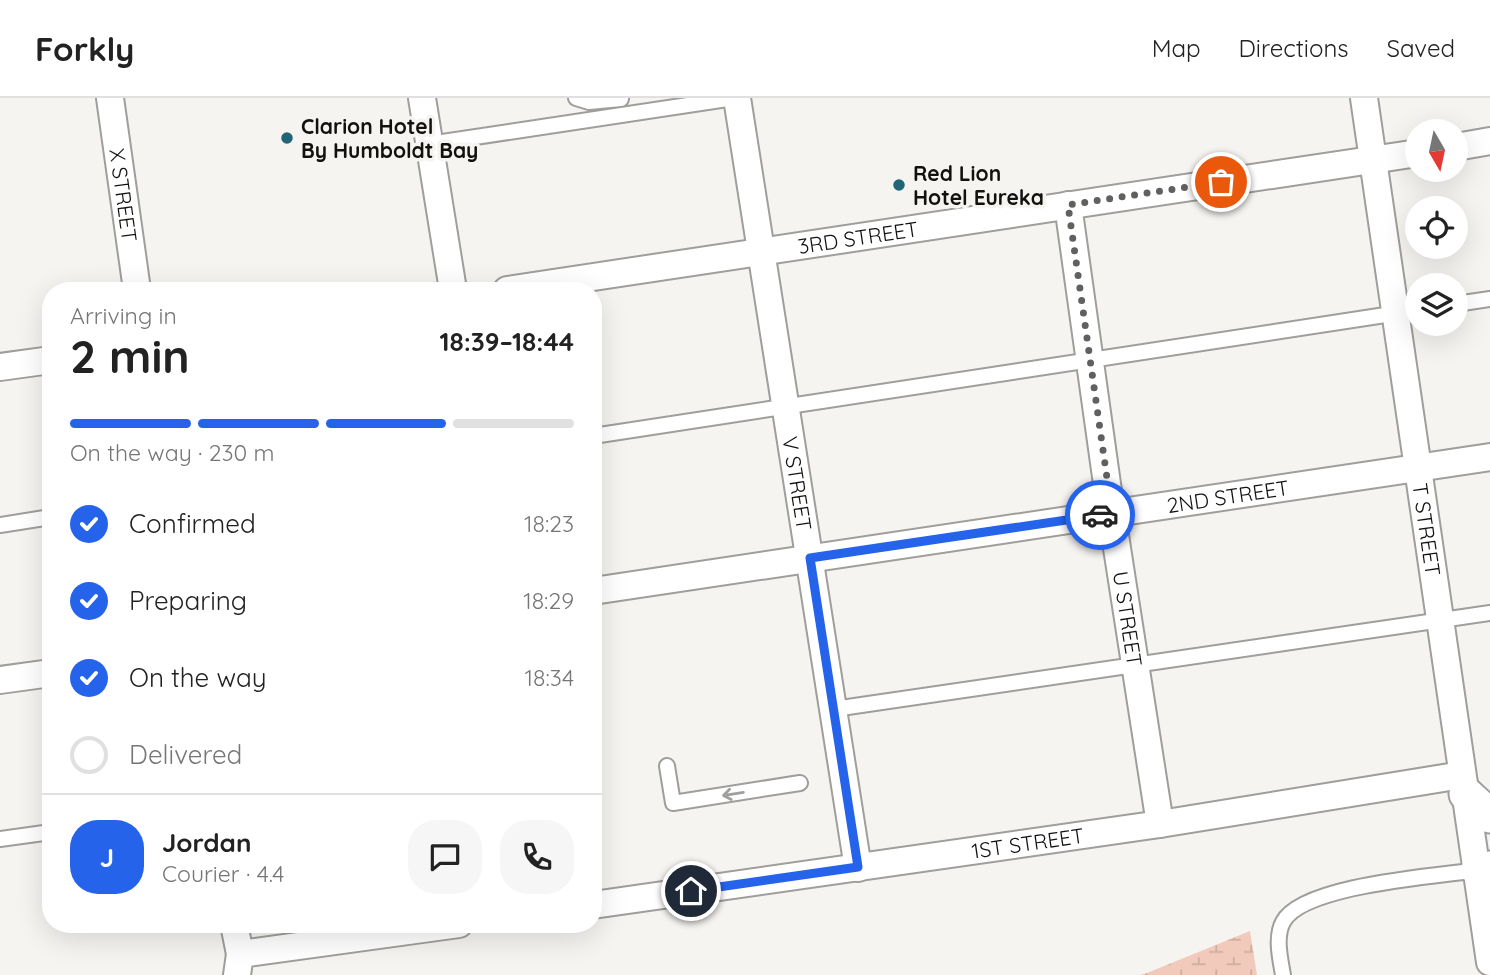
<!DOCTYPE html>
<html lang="en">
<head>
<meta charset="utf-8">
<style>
	:root { --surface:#fff; --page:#f6f6f6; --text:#222; --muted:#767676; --line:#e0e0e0; --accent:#2563eb }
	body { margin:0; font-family:Quicksand,sans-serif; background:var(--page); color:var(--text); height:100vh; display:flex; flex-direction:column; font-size:26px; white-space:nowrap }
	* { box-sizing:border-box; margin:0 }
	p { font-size:23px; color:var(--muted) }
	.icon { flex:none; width:38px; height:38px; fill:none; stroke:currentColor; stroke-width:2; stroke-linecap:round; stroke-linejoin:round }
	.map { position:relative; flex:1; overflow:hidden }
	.sheet { position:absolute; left:42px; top:184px; width:560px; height:651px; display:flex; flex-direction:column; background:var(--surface); border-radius:28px; box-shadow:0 7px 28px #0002 }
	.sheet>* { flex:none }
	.needle { width:46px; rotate:171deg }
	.tools { position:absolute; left:1405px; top:21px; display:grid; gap:14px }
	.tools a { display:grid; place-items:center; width:63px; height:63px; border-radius:50%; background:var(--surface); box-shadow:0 7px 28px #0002; font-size:35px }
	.pin { position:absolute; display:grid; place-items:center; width:60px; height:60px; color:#fff; margin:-30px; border:4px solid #fff; border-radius:50%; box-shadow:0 2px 7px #0007 }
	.courier { position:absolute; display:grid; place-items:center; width:70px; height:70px; margin:-35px; border:5px solid #2563eb; border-radius:50%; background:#fff; color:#222; box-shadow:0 2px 9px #0007 }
	.head em { font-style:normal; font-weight:700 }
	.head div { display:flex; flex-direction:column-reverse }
	.head { display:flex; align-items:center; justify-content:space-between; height:119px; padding:0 28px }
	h1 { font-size:46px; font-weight:700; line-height:52px }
	.bar { display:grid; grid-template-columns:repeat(4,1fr); gap:10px 7px; align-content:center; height:84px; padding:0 28px }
	.bar i { height:9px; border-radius:5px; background:var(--line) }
	.bar .on { background:var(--accent) }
	.bar p { grid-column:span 4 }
	.line { display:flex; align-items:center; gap:18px; padding:0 28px; border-top:2px solid var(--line) }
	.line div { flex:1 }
	.round { display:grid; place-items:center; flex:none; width:74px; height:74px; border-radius:28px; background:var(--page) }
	ol { padding:0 28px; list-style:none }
	li { display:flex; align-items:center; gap:21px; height:77px }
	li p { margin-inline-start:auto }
	li .icon { padding:7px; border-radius:50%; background:var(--accent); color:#fff; stroke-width:4 }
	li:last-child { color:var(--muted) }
	li i { width:38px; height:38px; border:4px solid var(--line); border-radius:50% }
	header { display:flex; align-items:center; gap:42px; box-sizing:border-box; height:98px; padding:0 35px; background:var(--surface); border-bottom:2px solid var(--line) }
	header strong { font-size:33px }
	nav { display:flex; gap:38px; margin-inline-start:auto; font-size:24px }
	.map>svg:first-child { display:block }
	.wetland { fill:url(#wetland-marsh) }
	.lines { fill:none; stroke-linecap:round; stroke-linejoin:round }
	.service-casing { stroke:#9f9e9b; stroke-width:18 }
	.minor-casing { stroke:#9f9e9b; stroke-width:30 }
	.tertiary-casing { stroke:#9f9e9b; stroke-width:37 }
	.service { stroke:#fff; stroke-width:14 }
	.minor { stroke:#fff; stroke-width:26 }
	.tertiary { stroke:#fff; stroke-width:33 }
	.oneway { stroke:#a0a09f }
	.done { stroke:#61605f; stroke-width:7; stroke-dasharray:0 12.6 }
	.route { stroke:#2563eb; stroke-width:9 }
	.poi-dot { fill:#216577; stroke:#f6f4f1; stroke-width:2.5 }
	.labels { text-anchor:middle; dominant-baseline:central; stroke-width:7; stroke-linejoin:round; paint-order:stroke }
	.poi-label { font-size:21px; font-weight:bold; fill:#111110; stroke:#f6f4f1; text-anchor:start }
	.street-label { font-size:21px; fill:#111110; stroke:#f6f4f1 }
</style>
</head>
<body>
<header>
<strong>Forkly</strong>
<nav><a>Map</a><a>Directions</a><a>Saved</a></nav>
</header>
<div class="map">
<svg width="1490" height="877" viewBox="0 0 1490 877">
	<defs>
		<pattern id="wetland-marsh" width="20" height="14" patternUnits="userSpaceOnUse" patternTransform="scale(1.75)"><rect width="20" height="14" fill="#f2cabb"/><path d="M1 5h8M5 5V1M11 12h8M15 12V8" fill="none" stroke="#ceaca0"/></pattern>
	</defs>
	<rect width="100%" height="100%" fill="#f6f4f1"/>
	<path class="wetland" d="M1250,833L1257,877H1140L1147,875Z"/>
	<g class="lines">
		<g class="service-casing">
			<g id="service">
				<path d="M576,0L589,4L621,1"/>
				<path d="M429,46L734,0"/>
				<path d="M1456,206L1490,201"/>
				<path d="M593,338L1418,212"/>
				<path d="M0,427L51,419"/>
				<path d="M834,611L1490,515"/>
				<path d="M667,668L673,705L800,685"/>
				<path d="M0,741L51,734"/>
				<path d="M1283,877C1280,860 1275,839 1283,824C1302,787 1437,778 1478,772"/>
			</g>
		</g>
		<g class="minor-casing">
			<g id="minor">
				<path id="s1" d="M110,0L137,192"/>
				<path d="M422,0L453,192"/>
				<path id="s2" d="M737,0L858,770"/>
				<path id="s3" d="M1364,0L1490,864"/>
				<path d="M1456,49L1490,43"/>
				<path id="s4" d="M1068,107L1107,386L1160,726"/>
				<path id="s5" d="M507,192L1418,55"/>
				<path d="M0,269L51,262"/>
				<path id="s6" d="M593,493L1490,359"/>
				<path d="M0,582L51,575"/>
				<path id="s7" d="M593,807L1160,726L1462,677"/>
				<path d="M234,826L240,856"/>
				<path d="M237,877L240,856L459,826"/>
			</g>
		</g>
		<g class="tertiary-casing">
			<g id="tertiary">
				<path d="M1466,696L1490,718"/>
				<path d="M1478,772L1490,770"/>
			</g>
		</g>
		<use href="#service" class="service"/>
		<use href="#minor" class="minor"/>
		<use href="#tertiary" class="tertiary"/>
	</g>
	<defs><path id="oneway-shaft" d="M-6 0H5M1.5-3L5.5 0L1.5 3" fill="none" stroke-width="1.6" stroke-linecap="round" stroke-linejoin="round" transform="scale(1.75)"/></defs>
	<use class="oneway" href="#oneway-shaft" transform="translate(733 696) rotate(171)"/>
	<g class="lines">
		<path class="done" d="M1100,417L1112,415L1068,107L1221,84"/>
		<path class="route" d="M691,793L858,769L810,460L1100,417"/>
	</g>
	<g class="poi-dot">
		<circle cx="287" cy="40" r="7"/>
		<circle cx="899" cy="87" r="7"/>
	</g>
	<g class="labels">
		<g class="poi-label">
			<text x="301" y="28">Clarion Hotel<tspan x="301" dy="24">By Humboldt Bay</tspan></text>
			<text x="913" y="75">Red Lion<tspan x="913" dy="24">Hotel Eureka</tspan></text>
		</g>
		<g class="street-label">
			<text stroke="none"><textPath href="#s1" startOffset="98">X STREET</textPath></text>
			<text stroke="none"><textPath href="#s5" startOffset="355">3RD STREET</textPath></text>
			<text stroke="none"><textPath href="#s2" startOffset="390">V STREET</textPath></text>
			<text stroke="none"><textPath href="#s6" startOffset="642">2ND STREET</textPath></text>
			<text stroke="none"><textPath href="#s3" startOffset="436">T STREET</textPath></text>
			<text stroke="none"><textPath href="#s4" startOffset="418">U STREET</textPath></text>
			<text stroke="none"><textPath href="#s7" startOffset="439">1ST STREET</textPath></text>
		</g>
	</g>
</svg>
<div class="tools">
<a><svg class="needle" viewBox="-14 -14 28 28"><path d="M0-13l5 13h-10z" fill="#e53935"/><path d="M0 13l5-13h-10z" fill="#767676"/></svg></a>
<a><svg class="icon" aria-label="locate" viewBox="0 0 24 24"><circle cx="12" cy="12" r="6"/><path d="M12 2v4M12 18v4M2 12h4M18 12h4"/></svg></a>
<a><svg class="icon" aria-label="layers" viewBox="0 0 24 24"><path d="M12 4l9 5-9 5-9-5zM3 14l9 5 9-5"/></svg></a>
</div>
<div class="pin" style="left:1221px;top:84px;background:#ea580c"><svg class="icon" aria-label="bag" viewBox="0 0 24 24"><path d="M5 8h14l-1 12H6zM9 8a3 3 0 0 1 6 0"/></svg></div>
<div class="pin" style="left:691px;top:793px;background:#1f2937"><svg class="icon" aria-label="home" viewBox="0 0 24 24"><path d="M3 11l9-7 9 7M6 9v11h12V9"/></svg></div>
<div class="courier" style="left:1100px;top:417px"><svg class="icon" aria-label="car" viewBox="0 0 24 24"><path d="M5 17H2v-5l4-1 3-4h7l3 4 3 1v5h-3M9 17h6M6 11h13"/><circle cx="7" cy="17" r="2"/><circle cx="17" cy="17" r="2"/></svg></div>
<section class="sheet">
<div class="head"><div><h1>2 min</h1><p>Arriving in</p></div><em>18:39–18:44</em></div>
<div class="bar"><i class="on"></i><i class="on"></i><i class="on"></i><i></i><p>On the way · 230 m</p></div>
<ol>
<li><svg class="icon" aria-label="check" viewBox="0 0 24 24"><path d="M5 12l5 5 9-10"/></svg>Confirmed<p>18:23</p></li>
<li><svg class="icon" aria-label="check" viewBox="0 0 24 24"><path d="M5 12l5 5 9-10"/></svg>Preparing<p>18:29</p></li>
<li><svg class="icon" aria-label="check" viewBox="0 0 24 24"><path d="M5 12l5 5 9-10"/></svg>On the way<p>18:34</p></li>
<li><i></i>Delivered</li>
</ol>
<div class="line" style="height:126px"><b class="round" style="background:var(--accent);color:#fff">J</b><div><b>Jordan</b><p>Courier · 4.4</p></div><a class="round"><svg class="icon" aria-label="chat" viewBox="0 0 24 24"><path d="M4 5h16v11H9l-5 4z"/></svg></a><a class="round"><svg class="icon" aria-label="phone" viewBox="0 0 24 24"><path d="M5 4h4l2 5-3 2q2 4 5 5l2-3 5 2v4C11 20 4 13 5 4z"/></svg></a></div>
</section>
</div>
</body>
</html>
